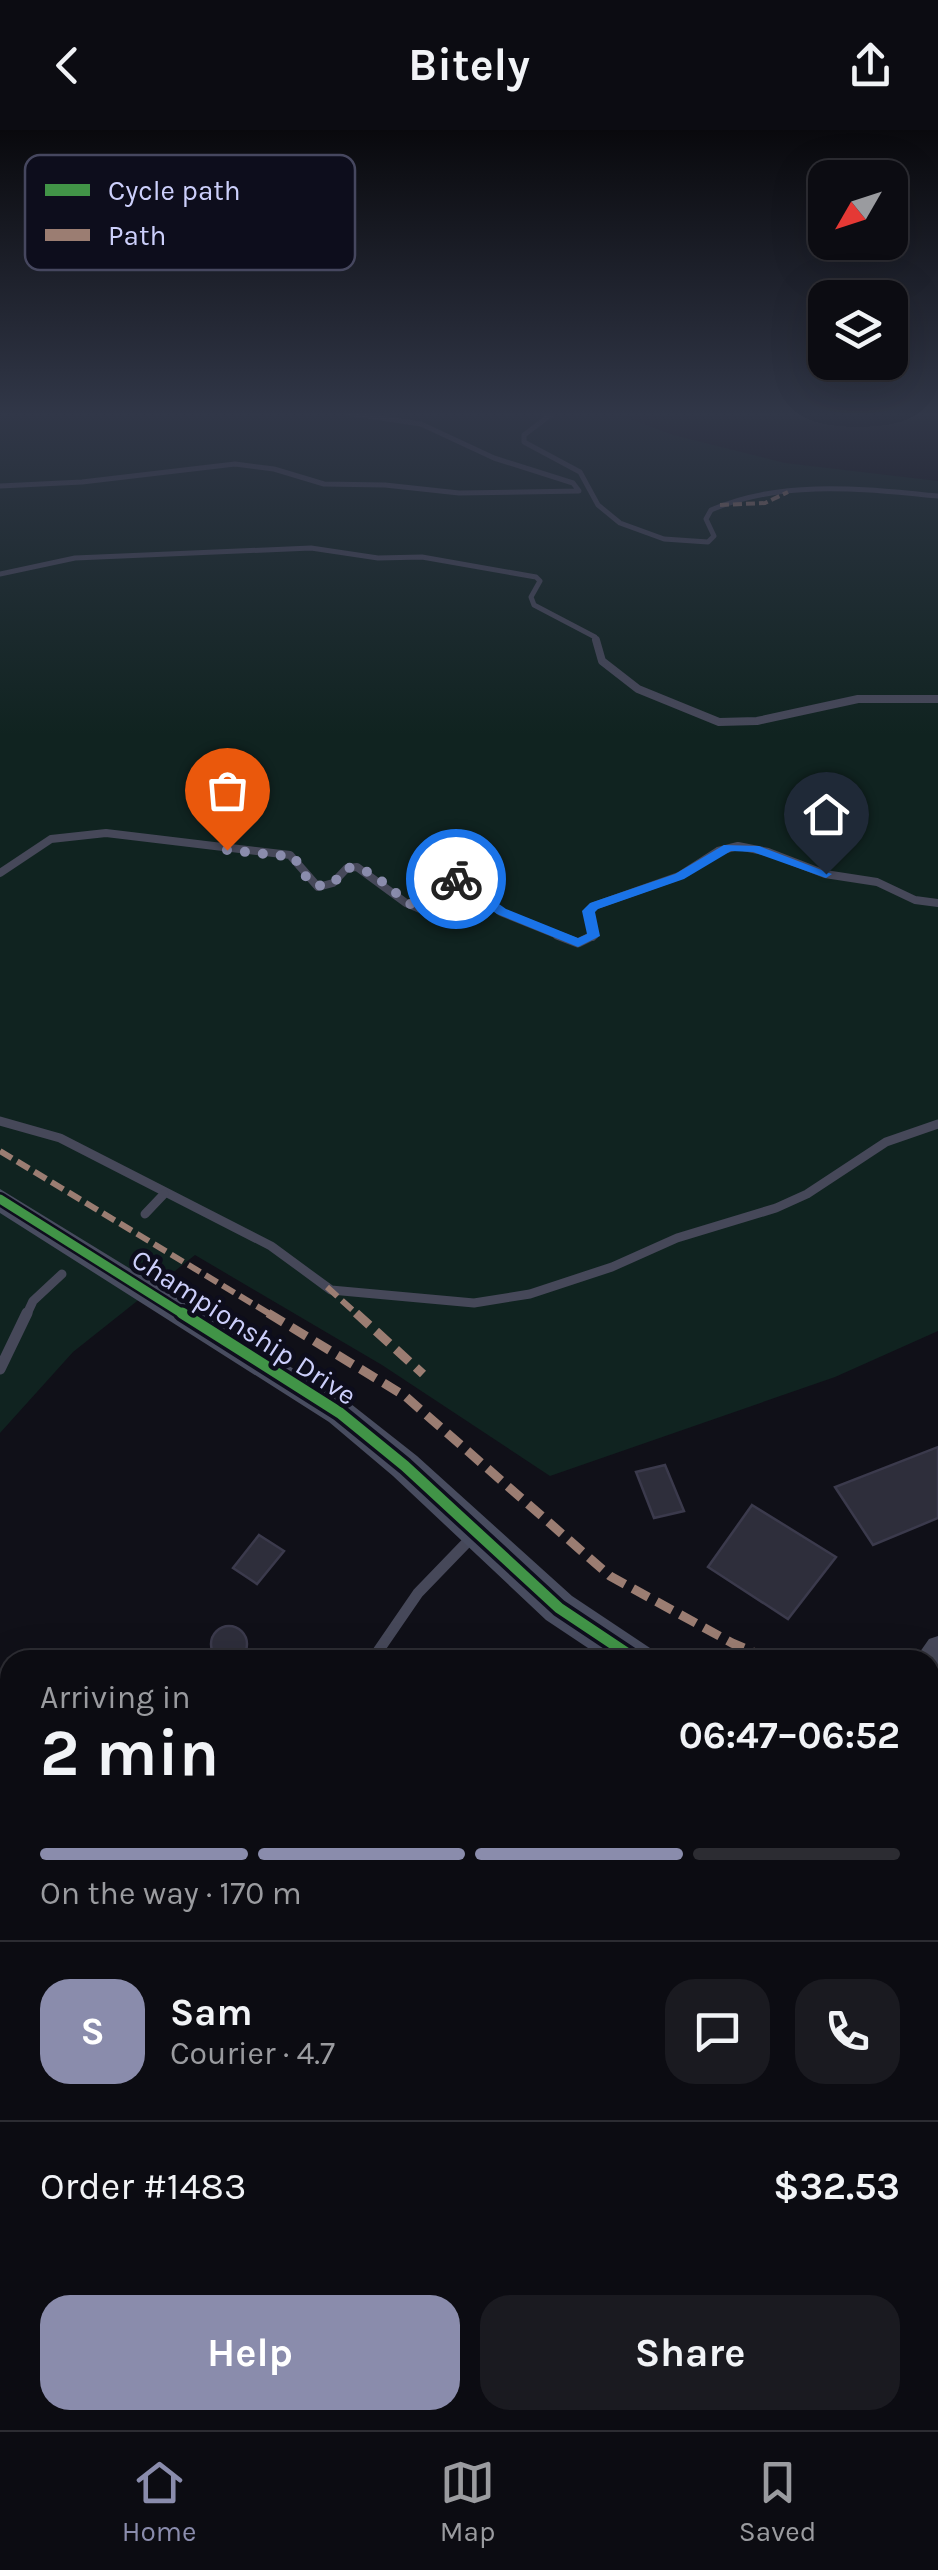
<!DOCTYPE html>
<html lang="en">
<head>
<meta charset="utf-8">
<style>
	:root { --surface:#0c0c12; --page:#1a1a20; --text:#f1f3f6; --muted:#9a9b9f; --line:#2c2c32; --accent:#8a8cac }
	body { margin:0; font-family:Karla,sans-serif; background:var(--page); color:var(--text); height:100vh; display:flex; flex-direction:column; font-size:38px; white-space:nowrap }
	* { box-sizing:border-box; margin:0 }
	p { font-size:32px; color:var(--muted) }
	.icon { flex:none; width:55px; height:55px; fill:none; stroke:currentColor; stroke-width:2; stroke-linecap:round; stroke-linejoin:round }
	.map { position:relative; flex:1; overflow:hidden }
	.details { position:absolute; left:0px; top:1520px; width:940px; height:780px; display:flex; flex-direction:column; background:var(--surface); border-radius:30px 30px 0 0; box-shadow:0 10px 40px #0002,0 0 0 2px var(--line) }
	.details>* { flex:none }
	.needle { width:65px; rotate:231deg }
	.tools { position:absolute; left:808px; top:30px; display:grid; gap:20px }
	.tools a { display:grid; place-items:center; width:100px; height:100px; border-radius:20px; background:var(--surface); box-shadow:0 10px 40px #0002,0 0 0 2px var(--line); font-size:50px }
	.pin { position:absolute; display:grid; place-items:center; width:85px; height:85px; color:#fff; margin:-102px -42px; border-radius:50% 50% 50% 0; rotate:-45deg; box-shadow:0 0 10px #0007 }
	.pin .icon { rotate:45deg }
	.courier { position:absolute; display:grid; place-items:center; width:100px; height:100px; margin:-50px; border:8px solid #1a73e8; border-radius:50%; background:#fff; color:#222; box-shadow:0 2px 12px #0007 }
	.overview em { font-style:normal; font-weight:700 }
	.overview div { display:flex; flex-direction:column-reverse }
	.overview { display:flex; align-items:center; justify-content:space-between; height:170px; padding:0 40px }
	h1 { font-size:65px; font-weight:700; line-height:75px }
	.bar { display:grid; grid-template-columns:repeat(4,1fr); gap:15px 10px; align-content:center; height:120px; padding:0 40px }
	.bar i { height:12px; border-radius:8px; background:var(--line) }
	.bar .active { background:var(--accent) }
	.bar p { grid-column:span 4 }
	.line { display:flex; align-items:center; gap:25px; padding:0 40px; border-top:2px solid var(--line) }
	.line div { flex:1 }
	.round { display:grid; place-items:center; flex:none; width:105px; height:105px; border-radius:30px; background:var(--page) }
	.button { display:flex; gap:20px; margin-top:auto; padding:20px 40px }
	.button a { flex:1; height:115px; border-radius:30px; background:var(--accent); color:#fff; font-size:40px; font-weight:700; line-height:115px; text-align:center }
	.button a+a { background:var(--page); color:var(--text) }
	header { display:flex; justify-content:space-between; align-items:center; height:130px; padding:0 40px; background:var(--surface); font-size:45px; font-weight:700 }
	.menu { display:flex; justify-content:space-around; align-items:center; height:140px; border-top:2px solid var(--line); background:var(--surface); font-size:28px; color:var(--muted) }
	.menu a { display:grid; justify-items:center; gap:5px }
	.menu .active { color:var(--accent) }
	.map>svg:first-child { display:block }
	.green { fill:#102320 }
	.building { fill:#2e2e3b; stroke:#3b3a4c; stroke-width:2.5 }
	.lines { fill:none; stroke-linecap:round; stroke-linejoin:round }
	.lane-far4 { stroke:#464859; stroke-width:5 }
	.lane-far3 { stroke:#464859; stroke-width:8 }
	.lane-far2 { stroke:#464859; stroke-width:9 }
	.lane-far1 { stroke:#464859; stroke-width:11 }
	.lane { stroke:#464859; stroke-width:15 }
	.street { fill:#464859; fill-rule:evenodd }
	.secondary { fill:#484c5f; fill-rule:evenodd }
	.quiet-far2 { stroke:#9b7d72; stroke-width:4; stroke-dasharray:9 4; stroke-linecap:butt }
	.quiet-far1 { stroke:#9b7d72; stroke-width:6; stroke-dasharray:14 6; stroke-linecap:butt }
	.quiet { stroke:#9b7d72; stroke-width:9; stroke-dasharray:18 9; stroke-linecap:butt }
	.cycleway-far1-casing { stroke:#0d0d1c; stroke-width:14 }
	.cycleway-casing { stroke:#0d0d1c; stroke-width:18 }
	.cycleway-far1 { stroke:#419447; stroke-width:9 }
	.cycleway { stroke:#419447; stroke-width:11 }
	.route { fill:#1a73e8 }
	.done { stroke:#8a8cac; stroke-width:10; stroke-dasharray:0 18 }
	.labels { text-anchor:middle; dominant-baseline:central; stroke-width:9; stroke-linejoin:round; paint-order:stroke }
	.street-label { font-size:28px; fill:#cccffb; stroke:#0d0d1c }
	.key { fill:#0d0d1c; stroke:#46475f; stroke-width:2.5 }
	.key-label { font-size:28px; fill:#cccffb }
</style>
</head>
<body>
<header><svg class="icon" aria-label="back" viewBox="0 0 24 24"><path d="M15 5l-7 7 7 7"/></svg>Bitely<svg class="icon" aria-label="share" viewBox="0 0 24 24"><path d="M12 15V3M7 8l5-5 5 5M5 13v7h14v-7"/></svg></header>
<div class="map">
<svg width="938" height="2300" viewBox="0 0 938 2300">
	<rect width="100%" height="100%" fill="#101018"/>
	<path class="green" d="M0,283H614L673,305L785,333L938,351V1201L835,1247L550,1346L382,1235L195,1125L73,1222L0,1303Z"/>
	<g class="building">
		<path d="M938,1317V1388L873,1415L835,1357Z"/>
		<path d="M665,1335L684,1381L654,1388L636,1342Z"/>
		<path d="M752,1375L836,1427L788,1489L708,1437Z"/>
		<path d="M259,1405L284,1421L257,1454L233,1438Z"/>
		<circle cx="229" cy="1514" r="18"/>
	</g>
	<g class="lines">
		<g class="lane-far4">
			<path d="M553,283L524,305V312L580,342L598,375L620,393L664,409L708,412L714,406L706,389L711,380C783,349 862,359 938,366"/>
			<path d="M0,356L82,352L235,334L274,339L324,354L385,355L459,363L579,361L573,353L494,328L421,294L347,283"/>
			<path d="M0,444L75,428L311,418L378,428L422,427L536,447L540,451L531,467L534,475L595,507L597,513"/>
		</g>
		<g class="lane-far3">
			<path d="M596,510L602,531L638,559L719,592L757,591L858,569H938"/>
			<path d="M0,743L51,709L106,703L290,725L318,757L333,753L347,738L357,737L406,773L425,781L435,777L438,755L456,749L501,782L563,807"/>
			<path d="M592,807L588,781L594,776L679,746L718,721L738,716L768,722L825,744L877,752L915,770L938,773"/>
		</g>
		<g class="lane-far2">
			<path d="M557,805L578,813L594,805"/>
			<path d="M0,991L60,1008L271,1116L331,1160L474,1173L530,1164L612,1137L677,1108L776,1078L807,1064L886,1012L938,994"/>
			<path d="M145,1084L164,1064"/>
			<path d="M26,1186L33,1171L62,1144"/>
		</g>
		<g class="lane-far1">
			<path d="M0,1239L27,1183"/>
			<path d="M372,1530L418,1463L474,1405"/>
		</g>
		<path class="lane" d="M10,1770L0,1791L10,1845"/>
		<g class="street">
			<path d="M938,1506V1535L930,1539V1530L915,1529L929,1509Z"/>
			<path d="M938,2194V2245L930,2249V2197Z"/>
			<path d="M892,2290H926L923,2300H889Z"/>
		</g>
		<g class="secondary">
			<path d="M0,1059L351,1274L417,1326L572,1466L650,1518L655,1530H606L546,1490L393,1346L329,1292L0,1083Z"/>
			<path d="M930,1664L938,1667V1708L930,1705Z"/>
		</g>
		<path class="quiet-far2" d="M720,375L765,373L788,362"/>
		<g class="quiet-far1">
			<path d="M0,1021L273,1186"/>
			<path d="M327,1157L359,1186"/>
		</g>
		<g class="quiet">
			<path d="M268,1183L405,1266L610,1446L732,1513L772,1530"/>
			<path d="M356,1183L423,1244"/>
			<path d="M930,1605L938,1610"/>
		</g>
		<g class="cycleway-far1-casing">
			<path id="cycleway-far1" d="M0,1069L186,1186"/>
		</g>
		<g class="cycleway-casing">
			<path id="cycleway" d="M182,1183L340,1283L405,1336L559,1478L637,1530"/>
		</g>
		<use href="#cycleway-far1" class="cycleway-far1"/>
		<use href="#cycleway" class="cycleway"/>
	</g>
	<linearGradient id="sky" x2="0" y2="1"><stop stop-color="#09090d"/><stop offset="0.47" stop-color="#313748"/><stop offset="1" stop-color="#313748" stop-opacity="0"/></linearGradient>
	<rect width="938" height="605" fill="url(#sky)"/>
	<path class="route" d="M724,715L759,716L832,744L826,748L753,722L731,721L684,749L598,779L595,782L600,806L578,817L497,784L450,749L461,747L506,779L578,808L587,804L582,781L590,773L675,744Z"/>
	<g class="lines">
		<path class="done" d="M227,720L294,727L308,750L318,756L333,753L348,738C375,735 398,772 424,781L435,776L438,754L444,750L456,749"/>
	</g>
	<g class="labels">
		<g class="street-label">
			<text transform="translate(244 1197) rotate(33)">Championship Drive</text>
		</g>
	</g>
	<rect x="25" y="25" width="330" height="115" rx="15" class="key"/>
	<rect x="45" y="54" width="45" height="12" fill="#419447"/>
	<rect x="45" y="99" width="45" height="12" fill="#9b7d72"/>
	<g class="key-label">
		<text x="108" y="70">Cycle path</text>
		<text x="108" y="115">Path</text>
	</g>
</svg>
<div class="tools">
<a><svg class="needle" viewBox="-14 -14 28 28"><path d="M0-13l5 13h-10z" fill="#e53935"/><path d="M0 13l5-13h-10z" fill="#9a9b9f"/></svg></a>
<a><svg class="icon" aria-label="layers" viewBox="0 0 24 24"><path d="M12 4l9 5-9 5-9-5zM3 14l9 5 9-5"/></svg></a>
</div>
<div class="pin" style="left:227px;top:720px;background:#ea580c"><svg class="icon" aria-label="bag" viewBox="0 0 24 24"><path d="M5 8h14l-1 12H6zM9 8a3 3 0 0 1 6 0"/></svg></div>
<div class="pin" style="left:826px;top:744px;background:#1f2937"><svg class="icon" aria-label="home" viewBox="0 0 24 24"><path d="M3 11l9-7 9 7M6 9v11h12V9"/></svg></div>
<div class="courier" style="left:456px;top:749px"><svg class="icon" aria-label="bike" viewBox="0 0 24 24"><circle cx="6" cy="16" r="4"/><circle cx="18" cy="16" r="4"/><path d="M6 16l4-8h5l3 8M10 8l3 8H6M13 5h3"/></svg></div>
<section class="details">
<div class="overview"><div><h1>2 min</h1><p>Arriving in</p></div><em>06:47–06:52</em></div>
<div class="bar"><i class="active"></i><i class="active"></i><i class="active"></i><i></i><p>On the way · 170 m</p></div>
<div class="line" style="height:180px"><b class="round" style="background:var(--accent);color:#fff">S</b><div><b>Sam</b><p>Courier · 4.7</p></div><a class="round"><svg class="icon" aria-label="chat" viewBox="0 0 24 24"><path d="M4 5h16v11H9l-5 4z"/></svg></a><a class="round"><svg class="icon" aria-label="phone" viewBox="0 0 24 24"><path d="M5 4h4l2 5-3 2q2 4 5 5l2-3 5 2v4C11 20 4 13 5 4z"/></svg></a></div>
<div class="line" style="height:130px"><div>Order #1483</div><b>$32.53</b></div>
<div class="button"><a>Help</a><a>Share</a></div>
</section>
</div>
<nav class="menu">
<a class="active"><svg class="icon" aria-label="home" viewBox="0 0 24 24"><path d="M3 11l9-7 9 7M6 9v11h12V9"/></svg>Home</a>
<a><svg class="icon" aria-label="map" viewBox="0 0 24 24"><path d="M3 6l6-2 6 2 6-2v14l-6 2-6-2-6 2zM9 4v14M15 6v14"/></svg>Map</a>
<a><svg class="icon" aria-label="saved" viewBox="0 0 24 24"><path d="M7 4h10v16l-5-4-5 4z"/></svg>Saved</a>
</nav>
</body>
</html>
